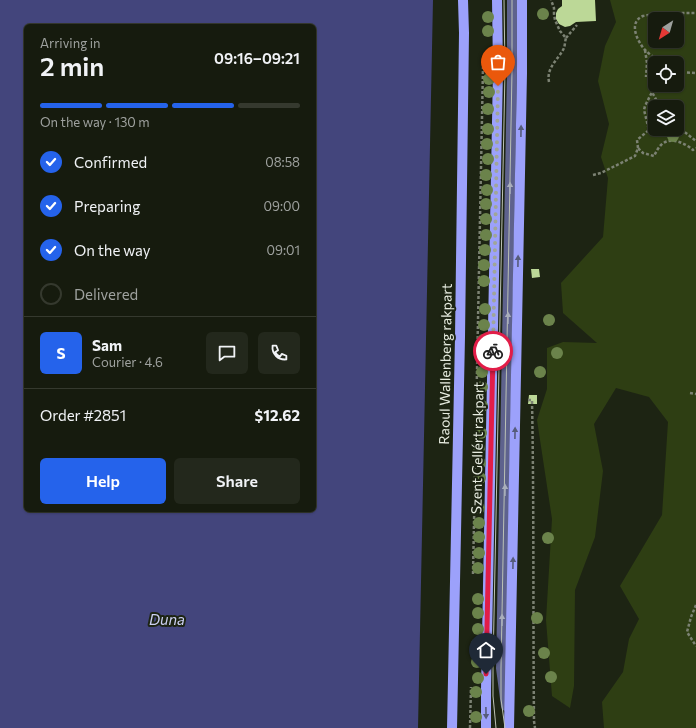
<!DOCTYPE html>
<html lang="en">
<head>
<meta charset="utf-8">
<style>
	:root { --surface:#161b0e; --page:#23281c; --text:#f1f3f6; --muted:#9ea19e; --line:#35392e; --accent:#2563eb }
	body { margin:0; font-family:Commissioner,sans-serif; background:var(--page); color:var(--text); height:100vh; display:flex; flex-direction:column; font-size:15px; white-space:nowrap }
	* { box-sizing:border-box; margin:0 }
	p { font-size:13px; color:var(--muted) }
	.icon { flex:none; width:22px; height:22px; fill:none; stroke:currentColor; stroke-width:2; stroke-linecap:round; stroke-linejoin:round }
	.map { position:relative; flex:1; overflow:hidden }
	.side { position:absolute; left:24px; top:24px; width:292px; height:488px; display:flex; flex-direction:column; background:var(--surface); border-radius:6px; box-shadow:0 1px 3px #0004,0 0 0 1px var(--line) }
	.side>* { flex:none }
	.needle { width:26px; rotate:217deg }
	.buttons { position:absolute; left:648px; top:12px; display:grid; gap:8px }
	.buttons a { display:grid; place-items:center; width:36px; height:36px; border-radius:6px; background:var(--surface); box-shadow:0 1px 3px #0004,0 0 0 1px var(--line); font-size:20px }
	.pin { position:absolute; display:grid; place-items:center; width:34px; height:34px; color:#fff; margin:-41px -17px; border-radius:50% 50% 50% 0; rotate:-45deg; box-shadow:0 0 4px #0007 }
	.pin .icon { rotate:45deg }
	.courier { position:absolute; display:grid; place-items:center; width:40px; height:40px; margin:-20px; border:3px solid #e11d48; border-radius:50%; background:#fff; color:#222; box-shadow:0 1px 5px #0007 }
	.head em { font-style:normal; font-weight:600 }
	.head div { display:flex; flex-direction:column-reverse }
	.head { display:flex; align-items:center; justify-content:space-between; height:68px; padding:0 16px }
	h1 { font-size:26px; font-weight:600; line-height:30px }
	.bar { display:grid; grid-template-columns:repeat(4,1fr); gap:6px 4px; align-content:center; height:48px; padding:0 16px }
	.bar i { height:5px; border-radius:3px; background:var(--line) }
	.bar .active { background:var(--accent) }
	.bar p { grid-column:span 4 }
	.line { display:flex; align-items:center; gap:10px; padding:0 16px; border-top:1px solid var(--line) }
	.line div { flex:1 }
	.round { display:grid; place-items:center; flex:none; width:42px; height:42px; border-radius:6px; background:var(--page) }
	ol { padding:0 16px; list-style:none }
	li { display:flex; align-items:center; gap:12px; height:44px }
	li p { margin-inline-start:auto }
	li .icon { padding:4px; border-radius:50%; background:var(--accent); color:#fff; stroke-width:4 }
	li:last-child { color:var(--muted) }
	li i { width:22px; height:22px; border:2px solid var(--line); border-radius:50% }
	.action { display:flex; gap:8px; margin-top:auto; padding:8px 16px }
	.action a { flex:1; height:46px; border-radius:6px; background:var(--accent); color:#fff; font-size:16px; font-weight:600; line-height:46px; text-align:center }
	.action a+a { background:var(--page); color:var(--text) }
	.map>svg:first-child { display:block }
	.green { fill:#2e3e13; fill-rule:evenodd }
	.water { fill:#43457c; fill-rule:evenodd }
	.building { fill:#bcd897 }
	.lines { fill:none; stroke-linecap:round; stroke-linejoin:round }
	.path { stroke:#7c8273; stroke-width:2.5; stroke-dasharray:3 2; stroke-linecap:butt }
	.minor { stroke:#5e628d; stroke-width:10 }
	.major { stroke:#9ca1fb; stroke-width:10 }
	.tram { stroke:#bcc2b5; stroke-width:1 }
	.tree { fill:#6b834b }
	.oneway { fill:#565c7b }
	.oneway2 { fill:#a9aebb }
	.done { stroke:#a0a698; stroke-width:4; stroke-dasharray:0 7.2 }
	.route { stroke:#e11d48; stroke-width:5 }
	.labels { text-anchor:middle; dominant-baseline:central; stroke-width:4; stroke-linejoin:round; paint-order:stroke }
	.street-label { font-size:14px; fill:#e7ece0; stroke:#1d2413 }
	.water-label { font-size:15px; font-style:italic; fill:#ccd0f3; stroke:#1d2413 }
</style>
</head>
<body>
<div class="map">
<svg width="696" height="728" viewBox="0 0 696 728">
	<rect width="100%" height="100%" fill="#1d2413"/>
	<path class="green" d="M610,0H696V728H604L602,702L623,672L629,639L639,619L620,586L662,515L668,422L649,397L616,388L594,424L603,471L595,537L575,590L574,686L570,708L552,696L546,620L552,519L537,420L547,389V348L563,342L597,343L563,313L561,283L603,237L608,178L601,157L609,124L598,81L605,46L616,22ZM655,19H677V41H655ZM655,63H677V85H655ZM655,107H677V129H655Z"/>
	<path class="water" d="M0,0H433L418,728H0ZM26,26H314V510H26Z"/>
	<g class="building">
		<path d="M562,0H595L596,21L576,22L570,26L565,27L559,24L556,19V13L558,9L562,6Z"/>
		<path d="M531,269H539L540,277L532,278Z"/>
		<path d="M529,395H537V404H528Z"/>
	</g>
	<g class="lines">
		<g class="path">
			<path d="M566,38L571,32L577,25"/>
			<path d="M645,50L647,63L646,77"/>
			<path d="M662,63C657,59 650,55 645,50C637,41 628,22 643,16C646,15 650,15 653,15C667,13 682,13 696,13"/>
			<path d="M677,72L696,73"/>
			<path d="M549,82C546,67 559,59 564,48C565,45 565,41 566,38L560,31L555,20L554,14V8L551,0"/>
			<path d="M655,84L652,92L660,107"/>
			<path d="M677,126L696,141"/>
			<path d="M638,148L637,140L649,130L644,110L645,106L652,92"/>
			<path d="M593,175L601,173L635,156L638,148L643,153L654,156C656,152 658,148 661,145C670,136 685,143 693,150L696,148"/>
			<path d="M690,393L696,394"/>
			<path d="M528,400H532C534,507 533,614 534,721L535,728"/>
			<path d="M473,574L483,67"/>
			<path d="M696,605L691,617L687,632L696,646"/>
			<path d="M470,728L471,687"/>
		</g>
		<path class="minor" d="M506,706L501,668L512,71V0"/>
		<g class="major">
			<path d="M452,728L460,337L464,33L463,0"/>
			<path d="M486,728V689L498,70L497,0"/>
			<path d="M509,728L522,73V0"/>
		</g>
		<g class="tram">
			<path d="M496,728L493,696V665L505,71L504,0"/>
			<path d="M505,728L501,699V668L512,71V0"/>
		</g>
	</g>
	<g class="tree">
		<circle cx="543" cy="14" r="6"/>
		<circle cx="488" cy="17" r="6"/>
		<circle cx="488" cy="31" r="6"/>
		<circle cx="489" cy="62" r="6"/>
		<circle cx="489" cy="79" r="6"/>
		<circle cx="489" cy="92" r="6"/>
		<circle cx="488" cy="109" r="6"/>
		<circle cx="488" cy="129" r="6"/>
		<circle cx="673" cy="136" r="6"/>
		<circle cx="487" cy="144" r="6"/>
		<circle cx="488" cy="159" r="6"/>
		<circle cx="486" cy="175" r="6"/>
		<circle cx="487" cy="190" r="6"/>
		<circle cx="486" cy="204" r="6"/>
		<circle cx="486" cy="219" r="6"/>
		<circle cx="486" cy="235" r="6"/>
		<circle cx="485" cy="250" r="6"/>
		<circle cx="484" cy="265" r="6"/>
		<circle cx="484" cy="281" r="6"/>
		<circle cx="485" cy="309" r="6"/>
		<circle cx="549" cy="320" r="6"/>
		<circle cx="484" cy="325" r="6"/>
		<circle cx="483" cy="340" r="6"/>
		<circle cx="557" cy="353" r="6"/>
		<circle cx="482" cy="372" r="6"/>
		<circle cx="540" cy="372" r="6"/>
		<circle cx="482" cy="387" r="6"/>
		<circle cx="482" cy="406" r="6"/>
		<circle cx="481" cy="433" r="6"/>
		<circle cx="479" cy="448" r="6"/>
		<circle cx="480" cy="463" r="6"/>
		<circle cx="480" cy="478" r="6"/>
		<circle cx="479" cy="508" r="6"/>
		<circle cx="479" cy="523" r="6"/>
		<circle cx="479" cy="537" r="6"/>
		<circle cx="548" cy="538" r="6"/>
		<circle cx="479" cy="553" r="6"/>
		<circle cx="478" cy="568" r="6"/>
		<circle cx="478" cy="599" r="6"/>
		<circle cx="478" cy="613" r="6"/>
		<circle cx="537" cy="618" r="6"/>
		<circle cx="478" cy="629" r="6"/>
		<circle cx="477" cy="644" r="6"/>
		<circle cx="544" cy="653" r="6"/>
		<circle cx="477" cy="662" r="6"/>
		<circle cx="551" cy="677" r="6"/>
		<circle cx="478" cy="678" r="6"/>
		<circle cx="476" cy="692" r="6"/>
		<circle cx="529" cy="711" r="6"/>
		<circle cx="476" cy="717" r="6"/>
	</g>
	<defs><path id="oneway-solid" d="M-6-.8H1V-3.2L6.5 0L1 3.2V.8H-6Z"/></defs>
	<g class="oneway">
		<use href="#oneway-solid" transform="translate(521 131) rotate(-89)"/>
		<use href="#oneway-solid" transform="translate(518 261) rotate(-89)"/>
		<use href="#oneway-solid" transform="translate(515 433) rotate(-89)"/>
		<use href="#oneway-solid" transform="translate(513 563) rotate(-89)"/>
		<use href="#oneway-solid" transform="translate(486 713) rotate(89)"/>
	</g>
	<g class="oneway2">
		<use href="#oneway-solid" transform="translate(510 188) rotate(-89)"/>
		<use href="#oneway-solid" transform="translate(508 318) rotate(-89)"/>
		<use href="#oneway-solid" transform="translate(505 490) rotate(-89)"/>
		<use href="#oneway-solid" transform="translate(502 620) rotate(-89)"/>
	</g>
	<g class="lines">
		<path class="done" d="M493,351L498,86"/>
		<path class="route" d="M486,674L493,351"/>
	</g>
	<g class="labels">
		<g class="street-label">
			<text transform="translate(445 364) rotate(-89)">Raoul Wallenberg rakpart</text>
			<text transform="translate(477 448) rotate(-89)">Szent Gellért rakpart</text>
		</g>
		<g class="water-label">
			<text x="167" y="619">Duna</text>
		</g>
	</g>
</svg>
<div class="buttons">
<a><svg class="needle" viewBox="-14 -14 28 28"><path d="M0-13l5 13h-10z" fill="#e53935"/><path d="M0 13l5-13h-10z" fill="#9ea19e"/></svg></a>
<a><svg class="icon" aria-label="locate" viewBox="0 0 24 24"><circle cx="12" cy="12" r="6"/><path d="M12 2v4M12 18v4M2 12h4M18 12h4"/></svg></a>
<a><svg class="icon" aria-label="layers" viewBox="0 0 24 24"><path d="M12 4l9 5-9 5-9-5zM3 14l9 5 9-5"/></svg></a>
</div>
<div class="pin" style="left:498px;top:86px;background:#ea580c"><svg class="icon" aria-label="bag" viewBox="0 0 24 24"><path d="M5 8h14l-1 12H6zM9 8a3 3 0 0 1 6 0"/></svg></div>
<div class="pin" style="left:486px;top:674px;background:#1f2937"><svg class="icon" aria-label="home" viewBox="0 0 24 24"><path d="M3 11l9-7 9 7M6 9v11h12V9"/></svg></div>
<div class="courier" style="left:493px;top:351px"><svg class="icon" aria-label="bike" viewBox="0 0 24 24"><circle cx="6" cy="16" r="4"/><circle cx="18" cy="16" r="4"/><path d="M6 16l4-8h5l3 8M10 8l3 8H6M13 5h3"/></svg></div>
<section class="side">
<div class="head"><div><h1>2 min</h1><p>Arriving in</p></div><em>09:16–09:21</em></div>
<div class="bar"><i class="active"></i><i class="active"></i><i class="active"></i><i></i><p>On the way · 130 m</p></div>
<ol>
<li><svg class="icon" aria-label="check" viewBox="0 0 24 24"><path d="M5 12l5 5 9-10"/></svg>Confirmed<p>08:58</p></li>
<li><svg class="icon" aria-label="check" viewBox="0 0 24 24"><path d="M5 12l5 5 9-10"/></svg>Preparing<p>09:00</p></li>
<li><svg class="icon" aria-label="check" viewBox="0 0 24 24"><path d="M5 12l5 5 9-10"/></svg>On the way<p>09:01</p></li>
<li><i></i>Delivered</li>
</ol>
<div class="line" style="height:72px"><b class="round" style="background:var(--accent);color:#fff">S</b><div><b>Sam</b><p>Courier · 4.6</p></div><a class="round"><svg class="icon" aria-label="chat" viewBox="0 0 24 24"><path d="M4 5h16v11H9l-5 4z"/></svg></a><a class="round"><svg class="icon" aria-label="phone" viewBox="0 0 24 24"><path d="M5 4h4l2 5-3 2q2 4 5 5l2-3 5 2v4C11 20 4 13 5 4z"/></svg></a></div>
<div class="line" style="height:52px"><div>Order #2851</div><b>$12.62</b></div>
<div class="action"><a>Help</a><a>Share</a></div>
</section>
</div>
</body>
</html>
